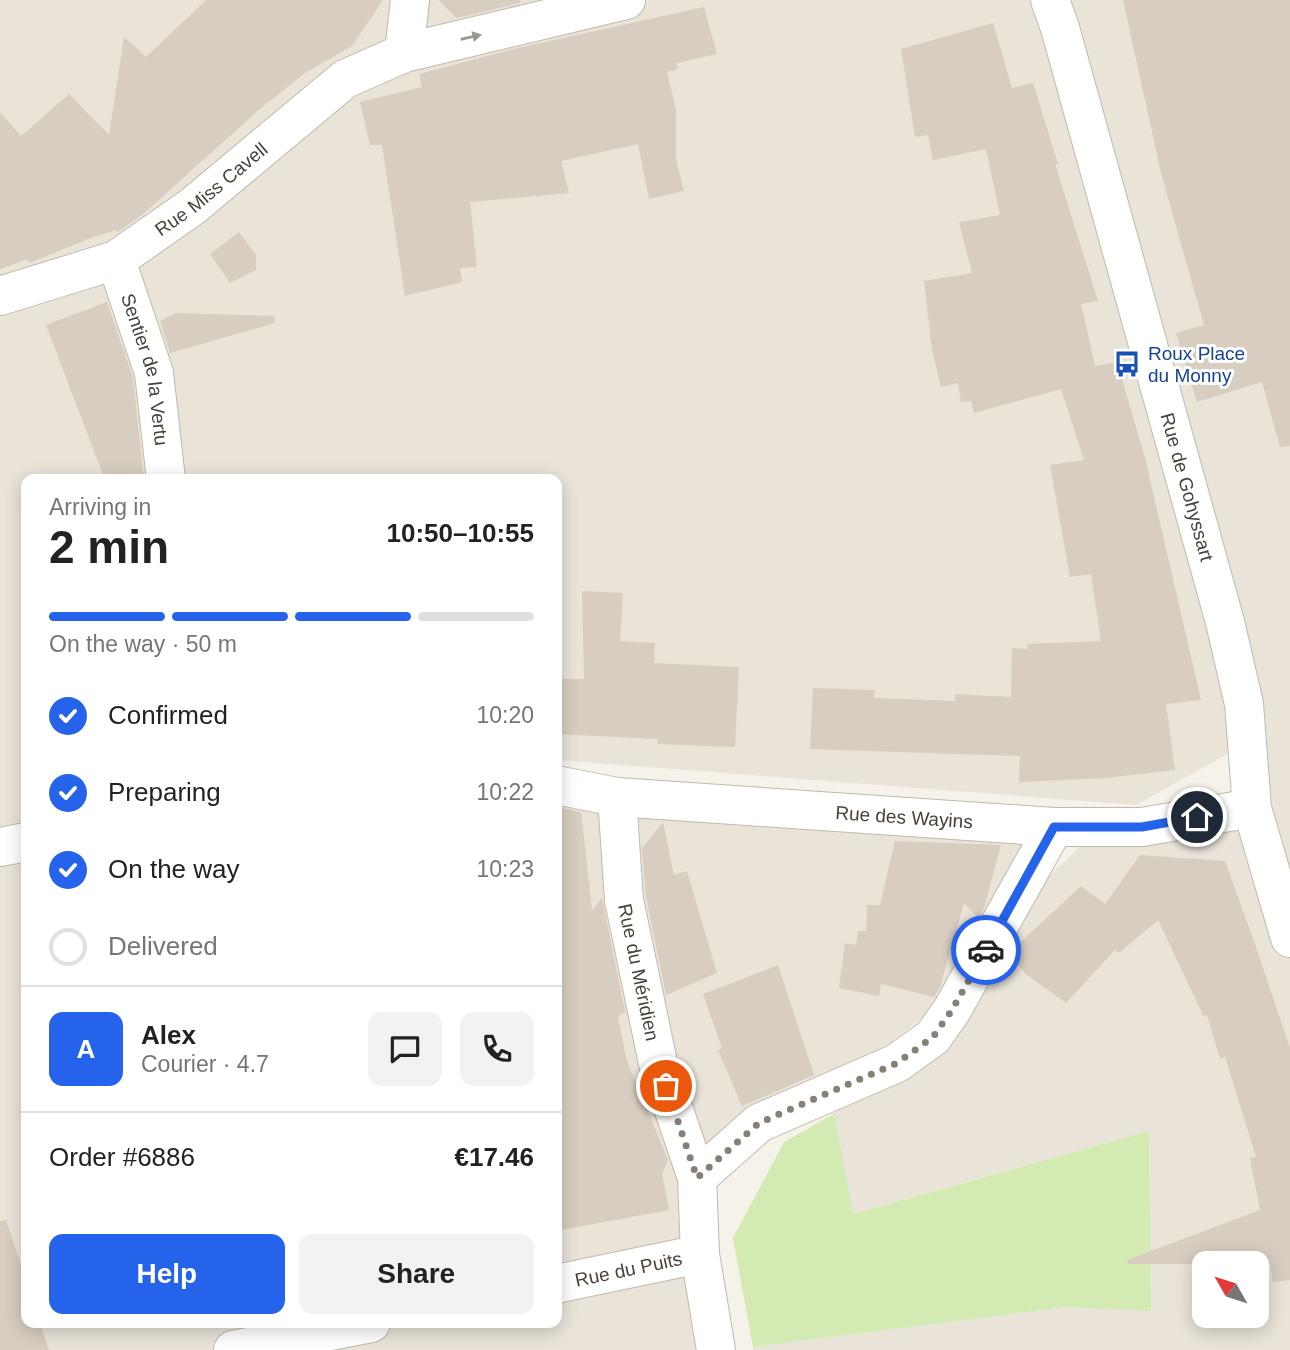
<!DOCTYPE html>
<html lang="en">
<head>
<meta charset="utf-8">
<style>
	:root { --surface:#fff; --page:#f2f2f2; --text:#222; --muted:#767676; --line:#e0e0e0; --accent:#2563eb }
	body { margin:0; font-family:Helvetica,sans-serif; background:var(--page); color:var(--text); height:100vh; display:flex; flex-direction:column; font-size:26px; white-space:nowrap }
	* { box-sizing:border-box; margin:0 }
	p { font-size:23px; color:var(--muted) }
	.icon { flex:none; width:38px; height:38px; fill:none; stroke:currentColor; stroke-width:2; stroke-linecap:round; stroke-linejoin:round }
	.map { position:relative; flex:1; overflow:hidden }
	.sheet { position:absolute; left:21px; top:474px; width:541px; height:854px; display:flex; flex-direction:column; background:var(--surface); border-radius:14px; box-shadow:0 4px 18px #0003 }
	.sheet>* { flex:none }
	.needle { width:46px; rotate:309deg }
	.fabs { position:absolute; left:1192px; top:1251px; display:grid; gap:14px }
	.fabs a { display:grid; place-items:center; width:77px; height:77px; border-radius:14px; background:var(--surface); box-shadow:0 4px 18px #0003; font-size:35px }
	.pin { position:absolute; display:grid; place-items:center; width:60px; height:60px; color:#fff; margin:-30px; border:4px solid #fff; border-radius:50%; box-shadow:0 2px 7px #0007 }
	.courier { position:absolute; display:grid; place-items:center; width:70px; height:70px; margin:-35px; border:5px solid #2563eb; border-radius:50%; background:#fff; color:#222; box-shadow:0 2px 9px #0007 }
	.head em { font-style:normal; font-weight:700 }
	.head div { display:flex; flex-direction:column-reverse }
	.head { display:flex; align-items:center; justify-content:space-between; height:119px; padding:0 28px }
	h1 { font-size:46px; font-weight:700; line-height:52px }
	.bar { display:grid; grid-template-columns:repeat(4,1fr); gap:10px 7px; align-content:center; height:84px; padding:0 28px }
	.bar i { height:9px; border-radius:5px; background:var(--line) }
	.bar .on { background:var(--accent) }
	.bar p { grid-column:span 4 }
	.line { display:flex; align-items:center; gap:18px; padding:0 28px; border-top:2px solid var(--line) }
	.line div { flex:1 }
	.round { display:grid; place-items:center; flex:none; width:74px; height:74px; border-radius:14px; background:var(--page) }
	ol { padding:0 28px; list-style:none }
	li { display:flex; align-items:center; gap:21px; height:77px }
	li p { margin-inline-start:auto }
	li .icon { padding:7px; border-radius:50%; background:var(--accent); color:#fff; stroke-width:4 }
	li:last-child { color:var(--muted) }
	li i { width:38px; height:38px; border:4px solid var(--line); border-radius:50% }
	.action { display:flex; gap:14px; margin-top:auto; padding:14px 28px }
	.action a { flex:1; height:80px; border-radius:14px; background:var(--accent); color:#fff; font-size:28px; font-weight:700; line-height:80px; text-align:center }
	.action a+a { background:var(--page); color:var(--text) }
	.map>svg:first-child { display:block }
	.residential { fill:#e9e3d8; fill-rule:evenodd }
	.green { fill:#d3eab3 }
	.building { fill:#d7cdc0 }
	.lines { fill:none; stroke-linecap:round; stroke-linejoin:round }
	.street-casing { stroke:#c1b9ad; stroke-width:40 }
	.street { stroke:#fff; stroke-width:38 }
	.oneway { fill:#9b9792 }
	.done { stroke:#868076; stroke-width:7; stroke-dasharray:0 12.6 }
	.route { stroke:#2563eb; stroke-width:9 }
	.labels { text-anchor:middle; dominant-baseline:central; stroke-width:6; stroke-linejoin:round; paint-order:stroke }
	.street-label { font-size:19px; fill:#4a4238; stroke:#fff }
	.transit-label { font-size:19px; fill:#164399; stroke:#fff; text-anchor:start }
</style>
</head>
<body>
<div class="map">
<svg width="1290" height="1350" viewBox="0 0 1290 1350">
	<rect width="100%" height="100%" fill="#f5f2ea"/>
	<g class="residential">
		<path d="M0,0H599L452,41L626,0H1290V936L1238,748L1136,805L557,760L556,480H26V842L0,847Z"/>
		<path d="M557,793L1054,827L1029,896L1100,827L1252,808L1290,943V1350H753V1347L1066,1307L1151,1310L1149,1131L852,1214L830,1093L697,1179L711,1350H0V850L26,845V1323H556ZM963,985L916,1050L833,1089ZM1204,1264H1256V1316H1204Z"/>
	</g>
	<path class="green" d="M834,1114L853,1214L1149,1131L1151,1311L1066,1307L753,1347L733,1238L784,1142Z"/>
	<g class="building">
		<path d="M206,0H383L352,46L305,73L261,108L142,215L118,232L116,230L88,239L29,263L28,259L0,269V112L21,136L69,94L109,135L124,37L146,57Z"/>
		<path d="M438,0H520V3L457,18Z"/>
		<path d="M1123,0H1290V446L1280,447L1262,382L1197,402L1176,333L1204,325L1161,173Z"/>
		<path d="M704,7L717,54L676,63L678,69L667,72L676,110V159L684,191L649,199L638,144L561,161L569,193L470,202L477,267L460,268L462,282L405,296L382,145H370L360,102L422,87L419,74L518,48Z"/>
		<path d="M993,23L1012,88L1033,83L1058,164H1055L1098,301L1081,304L1095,366L1117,362L1145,458L1201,700L1166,704L1175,770L1106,778L1019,782L1020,756L810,749L813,688L875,690L874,698L955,701V694L1011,697L1012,648L1028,649L1027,644L1101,641L1091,574L1070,577L1050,465L1084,460L1061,389L974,413L971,401L961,402L958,383L941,387L932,350L924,281L972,273L959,222L1000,215L986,149L933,160L928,135L915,137L901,49Z"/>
		<path d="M239,232L256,255V270L230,283L210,254Z"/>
		<path d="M107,302L133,378L144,480H105L46,325Z"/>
		<path d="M175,313L274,316L275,323L170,353L160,321Z"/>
		<path d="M582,591L623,593L620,641L655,643L654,663L739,667L735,747L657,744L658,739L556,734V679H584Z"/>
		<path d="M556,807L581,812L592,910L602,898L625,1012L618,1016L626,1058L668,1160L662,1174L669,1210L556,1231Z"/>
		<path d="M663,822L674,875L687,871L717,973L666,995L646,897L642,848Z"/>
		<path d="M895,841L1001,845L984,908L978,918L964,903L940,987L934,997L881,984L879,996L839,988L845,943L856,945L858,931H866L867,905H880Z"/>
		<path d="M1140,855L1225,861L1257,950L1290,1048V1280L1273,1282L1270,1264H1128L1127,1260L1260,1210L1250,1158L1256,1157L1225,1057L1220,1059L1207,1015L1204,1017L1158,920L1119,953L1115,950L1066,1003L1027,975L1008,954L1081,886L1105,904Z"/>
		<path d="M778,965L814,1075L742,1106L718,1050L722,1048L703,994Z"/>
		<path d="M6,1220L26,1280V1323H40L49,1350H0V1221Z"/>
	</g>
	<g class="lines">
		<g class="street-casing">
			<g id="street">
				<path id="s1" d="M1050,0L1060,28L1225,622L1244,704L1252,808L1290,938"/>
				<path d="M404,53L410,0"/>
				<path id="s2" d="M116,260L154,373L166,480"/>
				<path id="s3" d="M0,296L116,260L193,206L345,79L404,53L626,0"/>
				<path id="s4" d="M556,785L617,797L1054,827H1142L1252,808"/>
				<path id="s5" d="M617,797L624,900L658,1063L697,1178L700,1254L716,1350"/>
				<path d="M0,847L26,842"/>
				<path d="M697,1178L759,1123L897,1063L933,1037L952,1010L1054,827"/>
				<path id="s6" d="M556,1284L700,1254"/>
				<path d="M233,1350L371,1323"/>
			</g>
		</g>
		<use href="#street" class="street"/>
	</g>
	<defs><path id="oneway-solid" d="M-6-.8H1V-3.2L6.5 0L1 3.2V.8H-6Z" transform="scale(1.75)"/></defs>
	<use class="oneway" href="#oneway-solid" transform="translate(471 37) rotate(-13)"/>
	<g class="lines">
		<path class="done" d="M666,1086L697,1178L759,1123L897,1063L933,1037L952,1010L986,950"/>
		<path class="route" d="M986,950L1054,827H1142L1197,817"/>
	</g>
	<defs>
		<g id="bus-bare" transform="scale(2.1)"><path d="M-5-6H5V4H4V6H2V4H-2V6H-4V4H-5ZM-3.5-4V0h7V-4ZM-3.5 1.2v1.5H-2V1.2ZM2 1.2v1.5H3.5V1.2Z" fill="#1a4fb4" stroke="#fff" stroke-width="2.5" paint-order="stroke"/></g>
	</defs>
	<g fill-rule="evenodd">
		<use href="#bus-bare" x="1127" y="364"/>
	</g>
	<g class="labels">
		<g class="street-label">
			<text stroke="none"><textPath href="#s3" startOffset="240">Rue Miss Cavell</textPath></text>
			<text stroke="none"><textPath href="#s2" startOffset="114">Sentier de la Vertu</textPath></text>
			<text stroke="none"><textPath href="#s1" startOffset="506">Rue de Gohyssart</textPath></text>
			<text stroke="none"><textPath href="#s4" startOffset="350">Rue des Wayins</textPath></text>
			<text stroke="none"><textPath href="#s5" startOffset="177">Rue du Méridien</textPath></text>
			<text stroke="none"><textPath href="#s6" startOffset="74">Rue du Puits</textPath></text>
		</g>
		<g class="transit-label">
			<text x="1148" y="353">Roux Place<tspan x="1148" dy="22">du Monny</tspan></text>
		</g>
	</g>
</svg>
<div class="fabs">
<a><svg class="needle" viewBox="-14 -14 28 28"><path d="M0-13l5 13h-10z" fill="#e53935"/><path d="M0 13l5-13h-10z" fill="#767676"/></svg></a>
</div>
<div class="pin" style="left:666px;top:1086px;background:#ea580c"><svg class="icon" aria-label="bag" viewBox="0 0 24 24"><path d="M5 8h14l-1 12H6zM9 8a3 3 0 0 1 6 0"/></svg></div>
<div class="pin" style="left:1197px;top:817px;background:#1f2937"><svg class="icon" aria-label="home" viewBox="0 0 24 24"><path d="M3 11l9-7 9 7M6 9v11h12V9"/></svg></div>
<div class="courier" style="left:986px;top:950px"><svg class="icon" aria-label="car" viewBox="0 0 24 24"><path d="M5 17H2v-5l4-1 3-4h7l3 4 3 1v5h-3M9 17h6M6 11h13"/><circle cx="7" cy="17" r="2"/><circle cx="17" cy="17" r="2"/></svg></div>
<section class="sheet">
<div class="head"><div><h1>2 min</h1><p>Arriving in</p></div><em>10:50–10:55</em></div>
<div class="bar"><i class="on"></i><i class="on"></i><i class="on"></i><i></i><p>On the way · 50 m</p></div>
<ol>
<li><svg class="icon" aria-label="check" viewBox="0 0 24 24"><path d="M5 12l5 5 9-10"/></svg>Confirmed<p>10:20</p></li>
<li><svg class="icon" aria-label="check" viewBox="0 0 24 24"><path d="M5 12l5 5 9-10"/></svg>Preparing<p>10:22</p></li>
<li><svg class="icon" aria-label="check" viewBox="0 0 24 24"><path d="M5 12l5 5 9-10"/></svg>On the way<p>10:23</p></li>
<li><i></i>Delivered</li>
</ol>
<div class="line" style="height:126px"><b class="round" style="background:var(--accent);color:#fff">A</b><div><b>Alex</b><p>Courier · 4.7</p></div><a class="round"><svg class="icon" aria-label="chat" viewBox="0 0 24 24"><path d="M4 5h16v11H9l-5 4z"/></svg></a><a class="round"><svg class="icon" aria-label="phone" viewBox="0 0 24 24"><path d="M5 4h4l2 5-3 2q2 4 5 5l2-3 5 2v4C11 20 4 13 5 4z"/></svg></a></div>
<div class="line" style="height:91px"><div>Order #6886</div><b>€17.46</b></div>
<div class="action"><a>Help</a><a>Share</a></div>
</section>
</div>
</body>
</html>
